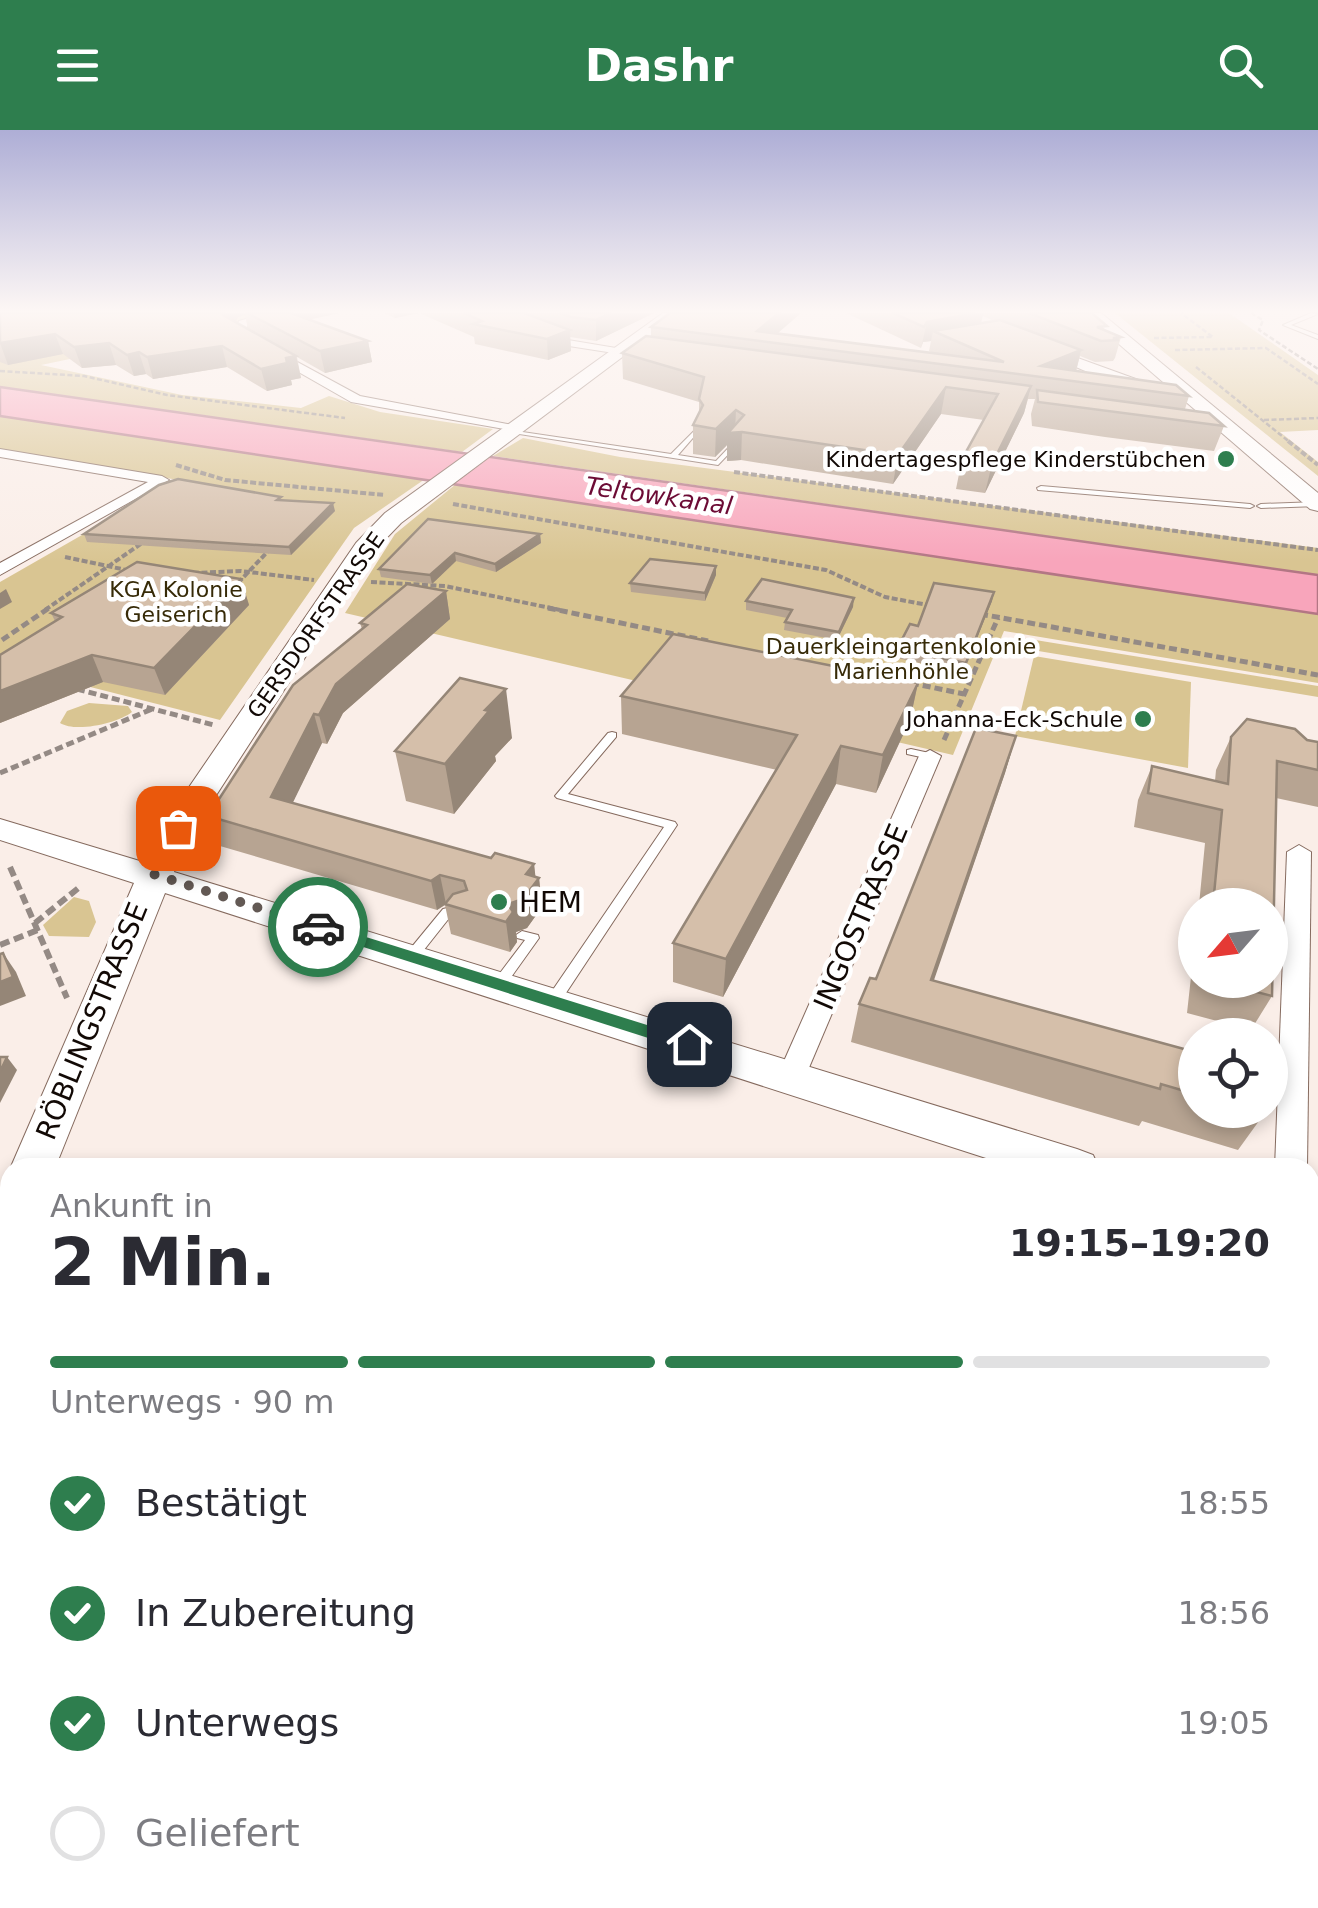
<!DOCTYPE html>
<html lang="de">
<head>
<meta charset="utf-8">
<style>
	:root { --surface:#fff; --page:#f2f2f3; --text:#2b2b33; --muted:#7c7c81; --line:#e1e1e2; --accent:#2e7e4e }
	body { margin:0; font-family:"DejaVu Sans",sans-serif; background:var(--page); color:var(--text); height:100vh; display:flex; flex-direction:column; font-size:38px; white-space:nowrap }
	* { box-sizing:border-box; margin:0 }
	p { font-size:32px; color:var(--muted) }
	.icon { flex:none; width:55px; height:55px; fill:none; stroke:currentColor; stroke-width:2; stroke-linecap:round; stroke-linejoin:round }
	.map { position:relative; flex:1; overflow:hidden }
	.side { position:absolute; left:0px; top:1028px; width:1320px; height:752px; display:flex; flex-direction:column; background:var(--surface); border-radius:30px 30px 0 0; box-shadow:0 5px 15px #0003 }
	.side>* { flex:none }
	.needle { width:65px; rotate:242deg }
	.buttons { position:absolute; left:1178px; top:758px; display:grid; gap:20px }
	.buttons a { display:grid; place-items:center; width:110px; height:110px; border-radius:50%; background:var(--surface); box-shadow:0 5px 15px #0003; font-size:50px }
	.pin { position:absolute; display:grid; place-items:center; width:85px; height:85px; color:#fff; margin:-42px; border-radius:20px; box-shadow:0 5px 15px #0006 }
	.courier { position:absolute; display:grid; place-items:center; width:100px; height:100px; margin:-50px; border:8px solid #2e7e4e; border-radius:50%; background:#fff; color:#222; box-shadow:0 2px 12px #0007 }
	.head em { font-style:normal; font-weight:700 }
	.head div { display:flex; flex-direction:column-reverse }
	.head { display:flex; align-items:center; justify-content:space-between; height:170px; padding:0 50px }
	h1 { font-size:65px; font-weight:700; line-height:75px }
	.bar { display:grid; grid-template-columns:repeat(4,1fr); gap:15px 10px; align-content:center; height:120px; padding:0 50px }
	.bar i { height:12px; border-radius:8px; background:var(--line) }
	.bar .active { background:var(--accent) }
	.bar p { grid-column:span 4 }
	ol { padding:0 50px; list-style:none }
	li { display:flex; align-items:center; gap:30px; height:110px }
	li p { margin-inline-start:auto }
	li .icon { padding:10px; border-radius:50%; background:var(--accent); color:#fff; stroke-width:4 }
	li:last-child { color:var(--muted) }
	li i { width:55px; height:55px; border:5px solid var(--line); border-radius:50% }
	header { display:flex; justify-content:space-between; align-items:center; height:130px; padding:0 50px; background:var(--accent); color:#fff; font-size:45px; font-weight:700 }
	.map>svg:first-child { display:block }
	.green { fill:#d9c592 }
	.water { fill:#f8a5bb; stroke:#b37684; stroke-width:2.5 }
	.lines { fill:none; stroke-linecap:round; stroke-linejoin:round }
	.lane-casing { stroke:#856a5e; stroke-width:2 }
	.street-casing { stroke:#856a5e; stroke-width:2 }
	.secondary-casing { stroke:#856a5e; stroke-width:2 }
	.path-far3 { stroke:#948a85; stroke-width:2.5; stroke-dasharray:5 2.5; stroke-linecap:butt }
	.path-far2 { stroke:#948a85; stroke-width:4; stroke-dasharray:6 2.5; stroke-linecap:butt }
	.path-far1 { stroke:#948a85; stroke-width:5; stroke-dasharray:8 4; stroke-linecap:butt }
	.path { stroke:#948a85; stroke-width:6; stroke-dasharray:10 5; stroke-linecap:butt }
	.lane { fill:#fff; fill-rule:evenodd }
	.street { fill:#fff; fill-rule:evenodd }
	.secondary { fill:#fff; fill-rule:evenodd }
	.wall { fill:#b7a492; fill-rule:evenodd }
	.shaded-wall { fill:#958677 }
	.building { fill:#d5bfaa; stroke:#958677; stroke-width:2.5 }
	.route { fill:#2e7e4e }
	.done { stroke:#635954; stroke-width:10; stroke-dasharray:0 18 }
	.poi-dot { fill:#2e7e4e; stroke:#fff; stroke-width:4 }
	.labels { text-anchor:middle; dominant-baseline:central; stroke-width:9; stroke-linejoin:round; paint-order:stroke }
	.far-poi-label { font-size:22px; fill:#120905; stroke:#fff; text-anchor:end }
	.far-park-label { font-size:22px; fill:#372b08; stroke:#fff }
	.far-street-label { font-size:22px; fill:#120905; stroke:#fff }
	.far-water-label { font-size:25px; font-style:italic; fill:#6c0b35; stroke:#fff }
	.poi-label { font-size:28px; fill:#120905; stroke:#fff; text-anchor:start }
	.street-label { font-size:28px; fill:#120905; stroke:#fff }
</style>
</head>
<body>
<header><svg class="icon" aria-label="menu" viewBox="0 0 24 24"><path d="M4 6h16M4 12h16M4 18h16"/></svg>Dashr<svg class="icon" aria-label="search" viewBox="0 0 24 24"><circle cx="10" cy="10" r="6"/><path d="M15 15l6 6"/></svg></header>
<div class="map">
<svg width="1318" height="1778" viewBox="0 0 1318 1778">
	<rect width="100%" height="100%" fill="#faeee8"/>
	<g class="green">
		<path d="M0,183L255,185L228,196L41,235L182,265L301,278L329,266L380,282L493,299L462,322L0,257Z"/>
		<path d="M1115,183H1229L1318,245V300L1280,302L1318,332V346Z"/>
		<path d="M0,286L425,349L354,398L220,590L0,534V452L178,350L0,319Z"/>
		<path d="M523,308L620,327L1318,418V445L493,326Z"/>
		<path d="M456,354L1318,484V553L1004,501L953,625L345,483L395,404Z"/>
		<path d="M1023,508L1318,556V567L1020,518Z"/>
		<path d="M1034,526L1191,552L1188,638L1015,606Z"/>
		<path d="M89,573L128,576L132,582C118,593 76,603 60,593L67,581Z"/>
		<path d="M74,767L89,771L96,792L89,807L49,806L43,795Z"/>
	</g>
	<path class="water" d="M0,257L1318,445V484L0,286Z"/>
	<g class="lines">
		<g class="lane-casing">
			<g id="lane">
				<path d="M1311,183L1318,184L1291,195L1318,205V209L1283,195Z"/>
				<path d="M696,299L698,302L678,325L716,331L734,312L739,313L718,335L506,302L509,300L671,324Z"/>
				<path d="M1041,356L1250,374L1254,376L1250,378L1038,360L1037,358Z"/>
				<path d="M1318,372V376L1261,378L1257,376L1261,374Z"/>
				<path d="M612,602L616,603V607L568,664L675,692L677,695L558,875H548L546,871L548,867L664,697L557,668L555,666L608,603Z"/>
				<path d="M911,619L934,624L935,626L930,629L907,624V620Z"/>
				<path d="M447,778L467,784L469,787L463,791L450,787L416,830H406L404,827L406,824L443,779Z"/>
				<path d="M522,801L538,805L539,808L504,857H494L492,854L494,851L525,810L517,808L516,805Z"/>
				<path d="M1283,1770H1307L1308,1778H1284Z"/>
			</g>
		</g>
		<g class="street-casing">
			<g id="street">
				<path d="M266,183H284L248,195L244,203L360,266L523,297L516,301L351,272L232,204L239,191Z"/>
				<path d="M484,183H499L562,209L652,224L646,228L556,214Z"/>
				<path d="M1042,218H1050L1144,252L1138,256L1101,248L1042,222Z"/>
				<path d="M0,319L162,346L169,350L0,445V433L148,352L0,327Z"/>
				<path d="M930,620L941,626L805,947L801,955L791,958L781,955L777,947L919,626Z"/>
				<path d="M1299,715L1311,722L1307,1038H1275L1287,722Z"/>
			</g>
		</g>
		<g class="secondary-casing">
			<g id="secondary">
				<path d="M663,183H681L401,393L373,422L186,712L174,742L1077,1019L1093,1025L1099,1038H1017L165,763L55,1038L10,1039L134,753L0,710V689L143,732L157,704L356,413L385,383Z"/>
				<path d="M1083,183H1101L1318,363V381L1310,379Z"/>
				<path d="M10,1069V1129L0,1133V1072Z"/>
				<path d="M1310,1090L1318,1093V1135L1310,1132Z"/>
			</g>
		</g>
		<g class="path-far3">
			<path d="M1251,183L1263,190L1259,200L1318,239"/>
			<path d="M1154,208L1213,207L1181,183"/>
			<path d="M1175,220L1266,218L1318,254"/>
			<path d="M1196,237L1292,314"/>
			<path d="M0,241L84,246L167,265L345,288"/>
			<path d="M1264,290L1318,288"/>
		</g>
		<g class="path-far2">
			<path d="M1288,311L1318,335"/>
			<path d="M176,335L225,350L385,365"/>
			<path d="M734,342L1318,420"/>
			<path d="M453,374L826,440L885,467L933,476"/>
			<path d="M65,427L131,441"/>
			<path d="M193,443L241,441L314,450"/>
			<path d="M371,452L445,456L560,480"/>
			<path d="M238,453L271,418"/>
			<path d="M45,480L145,411"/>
		</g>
		<g class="path-far1">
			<path d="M548,478L708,511"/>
			<path d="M980,484L1318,545"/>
			<path d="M2,510L49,478"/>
			<path d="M911,553L964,564"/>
			<path d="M77,559L214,595"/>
			<path d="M944,610L998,488"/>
			<path d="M0,643L152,579"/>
		</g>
		<g class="path">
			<path d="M10,737L67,868"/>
			<path d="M35,793L81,756"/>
			<path d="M0,815L38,800"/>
		</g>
		<use href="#lane" class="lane"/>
		<use href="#street" class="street"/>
		<use href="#secondary" class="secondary"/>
	</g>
	<g class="wall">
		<path d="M0,183H340L308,190L368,211L372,232L325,243L297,227L301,248L291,250L292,255L267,261L227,237L153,249L146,244L134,246L116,235L82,238L63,224L8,235L0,232ZM245,185L248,199L236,192L238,187Z"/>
		<path d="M384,183H654L596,211L570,207L571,221L548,230L475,214L474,207L419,183L395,188Z"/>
		<path d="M801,183L777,204L934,224L929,221L931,211L923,212L921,218L846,183H1092L1106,201L1121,207L1115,228L1113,231L1095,232L1080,226L1076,241L1189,266L1185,279L1224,296L1214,321L1105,307L1032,296L1031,284L1035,269H1028L1024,283L985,363L956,359L962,329L984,290L941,284L893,354L741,330L727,331V315L715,327L693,324V295L699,283V272L623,249L622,223L651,207V197ZM983,186L994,191L981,193Z"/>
		<path d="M282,371L335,381L291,425L87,412L84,404Z"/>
		<path d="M540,404L541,413L496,442L456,431L432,454L381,447L379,439Z"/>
		<path d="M716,436V445L705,471L631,462L630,453Z"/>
		<path d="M241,449L249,475L165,565L103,552L0,593V525L55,491L51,483Z"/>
		<path d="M446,461L450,489L343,583L327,614L322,613L292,673L491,728L534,734L535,747L539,748L542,777L527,798L516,802L517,812L510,822L451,804L445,775L437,780L220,716L208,686L362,499L360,493Z"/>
		<path d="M746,471L853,477L837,510L784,500L785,492L787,488L746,480Z"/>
		<path d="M992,471L963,542L896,528L897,519L918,496Z"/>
		<path d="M918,553L910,590L876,663L836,654L723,867L673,852V813L777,640L622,604L621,566Z"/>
		<path d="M1016,606L1005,643L933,851L1195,922V980H1264V984L1238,1020L1142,991L1139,996L851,912L859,874L876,849Z"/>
		<path d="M1231,607L1318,612V677L1276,668L1272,866L1251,900L1187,883L1195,811V850H1270V775H1199L1205,713L1134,697L1138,670L1152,636L1215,651L1216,640Z"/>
		<path d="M512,608L495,626L496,631L454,684L406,671L395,621Z"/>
	</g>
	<g class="shaded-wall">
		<path d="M224,183H244L245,185L238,187L228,205L223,185Z"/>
		<path d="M273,183H340L276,196Z"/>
		<path d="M394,183H419L395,188Z"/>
		<path d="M611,183H654L596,211V190Z"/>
		<path d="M779,183H801L767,212L757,201Z"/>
		<path d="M976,183H983L979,202L933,201L931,211L923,212L921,218L927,192Z"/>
		<path d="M570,200L571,221L548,230L547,209Z"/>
		<path d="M55,204L63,224L8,235L0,213Z"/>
		<path d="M368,211L372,232L325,243L320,221Z"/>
		<path d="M109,213L116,235L82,238L74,217Z"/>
		<path d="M222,216L227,237L153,249L147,227Z"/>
		<path d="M1081,220L1076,241L1041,236Z"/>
		<path d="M139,222L146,244L134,246L127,225Z"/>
		<path d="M296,226L301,248L291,250L292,255L267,261L261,239L286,228Z"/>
		<path d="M1031,256L1024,283L985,363L992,334Z"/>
		<path d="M946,257L941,284L893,354L898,325Z"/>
		<path d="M736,280L735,302H742L741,330L727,331V315L715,327L716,299Z"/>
		<path d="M333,373L335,381L291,425L289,417Z"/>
		<path d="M540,404L541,413L496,442L495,434Z"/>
		<path d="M455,423L456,431L432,454L430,445Z"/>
		<path d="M716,436V445L705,471V463Z"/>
		<path d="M241,449L249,475L165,565L154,538Z"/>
		<path d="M6,459L12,472L0,479V463Z"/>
		<path d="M446,461L450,489L343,583L327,614L319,585L336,554Z"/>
		<path d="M994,462L992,471L963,542L966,533Z"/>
		<path d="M854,468L853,477L837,510L839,502Z"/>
		<path d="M92,525L103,552L0,593V561Z"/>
		<path d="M918,553L910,590L876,663L883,625Z"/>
		<path d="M506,559L512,608L495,626L496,631L454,684L445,634L485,580Z"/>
		<path d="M314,584L322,613L281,697L271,667Z"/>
		<path d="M1016,606L1005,643L921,888L931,850Z"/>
		<path d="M841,616L836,654L723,867L726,829Z"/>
		<path d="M534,734L536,751L539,748L542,777L527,798L516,802L517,812L510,822L506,792L508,774Z"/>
		<path d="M440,745L446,774L437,780L431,751Z"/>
		<path d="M3,823L16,842L26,866L0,876V852Z"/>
		<path d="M7,927L17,940L0,973V942Z"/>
		<path d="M96,1770H135L131,1778H92Z"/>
		<path d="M359,1770H376L372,1778H355Z"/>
	</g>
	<g class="building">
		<path d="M0,183H224L223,185L296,226L286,228L287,233L261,239L222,216L147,227L139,222L127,225L109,213L74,217L55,204L0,213Z"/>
		<path d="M247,183H291L368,211L320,221Z"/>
		<path d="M464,183H524L570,200L547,209L473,194L482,191Z"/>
		<path d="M560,183H611L596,190L571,187Z"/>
		<path d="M670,183H779L757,201L1004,232L933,201L1000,190L1081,220L1041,236L1176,255L1189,266L651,197Z"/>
		<path d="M893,183H976L927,192L924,197Z"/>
		<path d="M1029,183H1092L1107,196L1097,197L1121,207L1113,208L1119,210L1101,211Z"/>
		<path d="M646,206L1031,256L992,334L962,329L998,264L946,257L898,325L742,302L728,303L744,285L736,280L716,299L693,295L703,275L699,269L704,247L622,223Z"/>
		<path d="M1037,260L1209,283L1224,296L1038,272Z"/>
		<path d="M178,349L281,367L277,370L333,373L289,417L84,404L159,355Z"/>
		<path d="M428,389L540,404L495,434L455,423L430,445L379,439Z"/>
		<path d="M650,429L716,436L705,463L630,453Z"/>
		<path d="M137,432L241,449L154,538L92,525L0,561V525L62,487L51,483Z"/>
		<path d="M762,449L854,468L839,502L785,492L792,480L746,471Z"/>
		<path d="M934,453L994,462L966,533L897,519L910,494L918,496Z"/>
		<path d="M407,454L446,461L336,554L319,585L314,584L271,667L491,728L495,723L534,734L526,744L539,748L523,769L508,774L513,782L506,792L445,774L453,764L467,760L464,751L440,745L431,751L208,686L293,555L367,495L360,493Z"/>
		<path d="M673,504L918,553L883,625L841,616L726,829L673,813L797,605L621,566Z"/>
		<path d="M460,548L506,559L485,580L489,581L445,634L395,621Z"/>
		<path d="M1247,589L1295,599L1307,610L1318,612V640L1277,631L1272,866L1210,850H1270V775H1213L1222,680L1148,663L1152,636L1228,654L1231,607Z"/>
		<path d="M976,598L1016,606L931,850L1195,922V964L1161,954L1160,959L859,874L870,848L876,849Z"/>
		<path d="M3,823L13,847L0,852V824Z"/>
		<path d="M0,927H7L0,942Z"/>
		<path d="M1249,980H1264V984Z"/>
		<path d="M0,1443L10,1449V1770H96L92,1778H0Z"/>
		<path d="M262,1770H359L355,1778H258Z"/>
	</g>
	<linearGradient id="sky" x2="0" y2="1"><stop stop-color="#aeaed6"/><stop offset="0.42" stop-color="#fdf7f5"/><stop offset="1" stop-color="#fdf7f5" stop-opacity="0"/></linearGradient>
	<rect width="1318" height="432" fill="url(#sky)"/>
	<path class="route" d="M318,792L695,910L697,914L689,921L313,801V793Z"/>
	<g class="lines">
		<path class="done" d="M178,698L153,744L318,797"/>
	</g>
	<g class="poi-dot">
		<circle cx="1226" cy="329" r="10"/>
		<circle cx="1143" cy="589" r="10"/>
		<circle cx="499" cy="772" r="10"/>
	</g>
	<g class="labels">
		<g class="far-poi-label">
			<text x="1206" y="329">Kindertagespflege Kinderstübchen</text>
			<text x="1123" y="589">Johanna-Eck-Schule</text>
		</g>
		<g class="far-park-label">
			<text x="176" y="459">KGA Kolonie<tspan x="176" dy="25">Geiserich</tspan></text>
			<text x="901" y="516">Dauerkleingartenkolonie<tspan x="901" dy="25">Marienhöhle</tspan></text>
		</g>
		<g class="far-street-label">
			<text transform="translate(316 495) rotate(-55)">GERSDORFSTRASSE</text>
		</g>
		<g class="far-water-label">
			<text transform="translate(659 366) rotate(8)">Teltowkanal</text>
		</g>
		<g class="poi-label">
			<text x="519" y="772">HEM</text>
		</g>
		<g class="street-label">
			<text transform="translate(861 787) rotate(-67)">INGOSTRASSE</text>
			<text transform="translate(92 891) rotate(-68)">RÖBLINGSTRASSE</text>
		</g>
	</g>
</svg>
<div class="buttons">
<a><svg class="needle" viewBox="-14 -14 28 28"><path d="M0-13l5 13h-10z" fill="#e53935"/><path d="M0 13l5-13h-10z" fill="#7c7c81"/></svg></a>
<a><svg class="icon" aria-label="locate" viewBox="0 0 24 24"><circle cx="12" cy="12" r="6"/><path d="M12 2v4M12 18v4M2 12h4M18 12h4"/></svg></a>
</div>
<div class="pin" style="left:178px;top:698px;background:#ea580c"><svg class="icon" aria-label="bag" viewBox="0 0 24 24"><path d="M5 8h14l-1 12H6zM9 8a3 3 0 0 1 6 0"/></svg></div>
<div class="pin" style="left:689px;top:914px;background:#1f2937"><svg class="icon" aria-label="home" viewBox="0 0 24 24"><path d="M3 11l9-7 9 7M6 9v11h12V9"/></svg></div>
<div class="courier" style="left:318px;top:797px"><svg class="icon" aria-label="car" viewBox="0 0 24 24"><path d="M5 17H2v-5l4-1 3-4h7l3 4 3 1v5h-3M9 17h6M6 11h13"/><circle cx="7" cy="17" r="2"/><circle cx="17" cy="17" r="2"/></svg></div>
<section class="side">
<div class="head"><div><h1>2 Min.</h1><p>Ankunft in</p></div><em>19:15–19:20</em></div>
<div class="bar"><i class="active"></i><i class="active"></i><i class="active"></i><i></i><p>Unterwegs · 90 m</p></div>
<ol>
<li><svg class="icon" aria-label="check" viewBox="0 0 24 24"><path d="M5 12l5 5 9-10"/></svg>Bestätigt<p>18:55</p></li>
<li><svg class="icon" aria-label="check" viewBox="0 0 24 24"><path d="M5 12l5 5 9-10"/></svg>In Zubereitung<p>18:56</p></li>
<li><svg class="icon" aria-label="check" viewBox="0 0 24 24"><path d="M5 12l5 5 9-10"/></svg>Unterwegs<p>19:05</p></li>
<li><i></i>Geliefert</li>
</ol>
</section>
</div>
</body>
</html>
